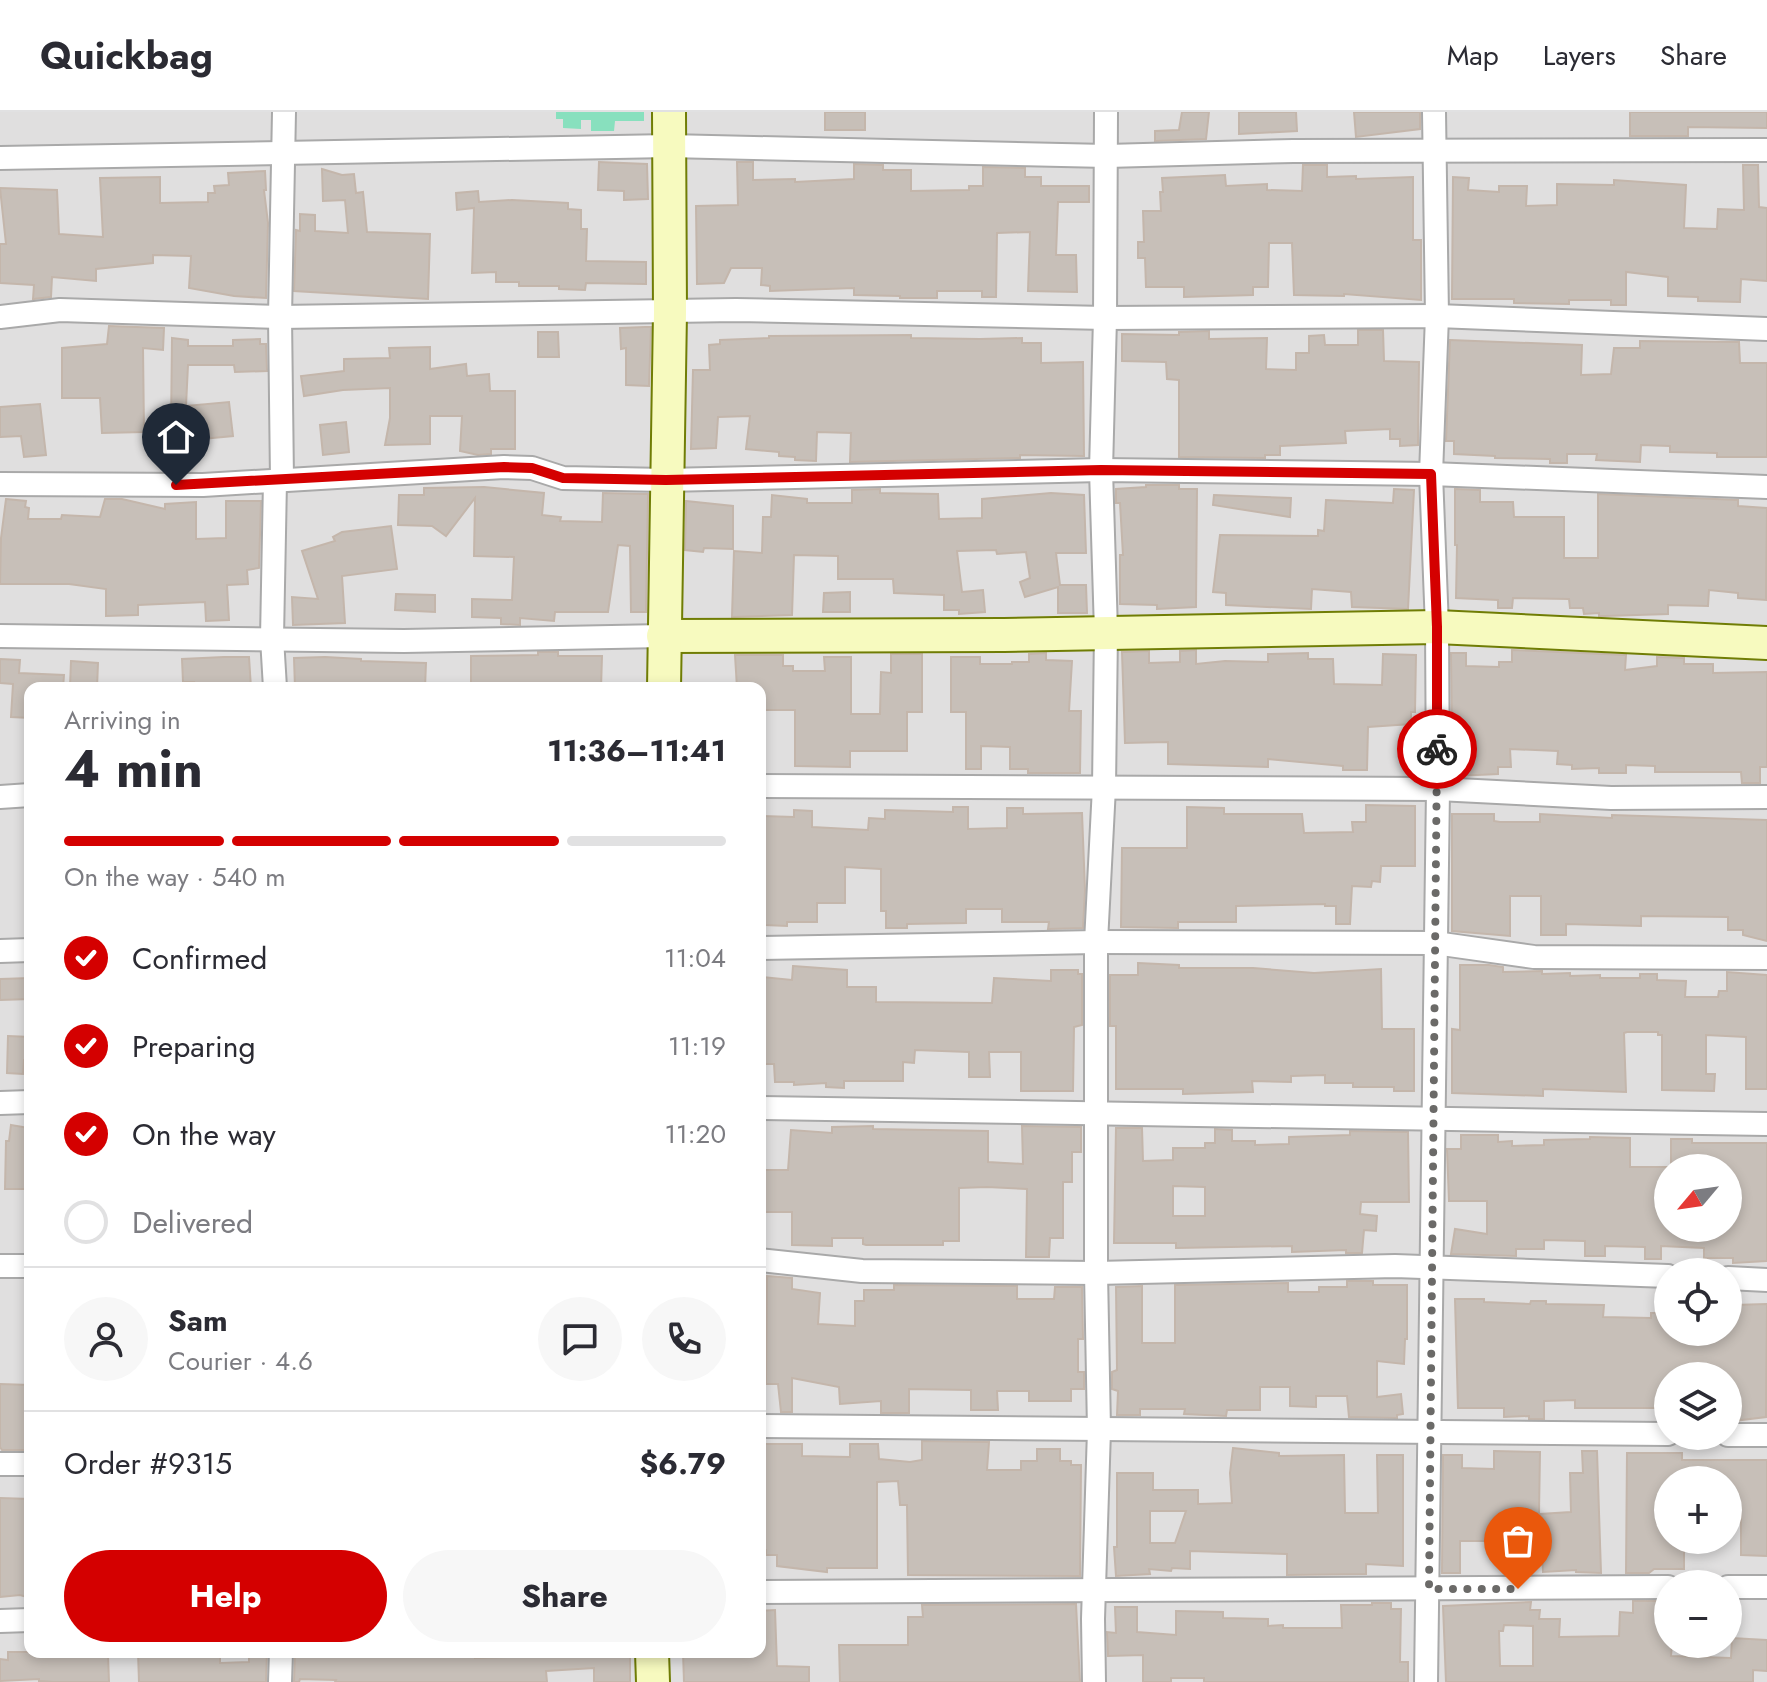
<!DOCTYPE html>
<html lang="en">
<head>
<meta charset="utf-8">
<style>
	:root { --surface:#fff; --page:#f7f7f7; --text:#2b2b33; --muted:#7c7c81; --line:#e1e1e2; --accent:#d40000 }
	body { margin:0; font-family:Jost,sans-serif; background:var(--page); color:var(--text); height:100vh; display:flex; flex-direction:column; font-size:30px; white-space:nowrap }
	* { box-sizing:border-box; margin:0 }
	p { font-size:26px; color:var(--muted) }
	.icon { flex:none; width:44px; height:44px; fill:none; stroke:currentColor; stroke-width:2; stroke-linecap:round; stroke-linejoin:round }
	.map { position:relative; flex:1; overflow:hidden }
	.sheet { position:absolute; left:24px; top:570px; width:742px; height:976px; display:flex; flex-direction:column; background:var(--surface); border-radius:16px; box-shadow:0 4px 12px #0003 }
	.sheet>* { flex:none }
	.needle { width:52px; rotate:241deg }
	.fabs { position:absolute; left:1654px; top:1042px; display:grid; gap:16px }
	.fabs a { display:grid; place-items:center; width:88px; height:88px; border-radius:50%; background:var(--surface); box-shadow:0 4px 12px #0003; font-size:40px }
	.pin { position:absolute; display:grid; place-items:center; width:68px; height:68px; color:#fff; margin:-82px -34px; border-radius:50% 50% 50% 0; rotate:-45deg; box-shadow:0 0 8px #0007 }
	.pin .icon { rotate:45deg }
	.courier { position:absolute; display:grid; place-items:center; width:80px; height:80px; margin:-40px; border:6px solid #d40000; border-radius:50%; background:#fff; color:#222; box-shadow:0 2px 10px #0007 }
	.overview em { font-style:normal; font-weight:700 }
	.overview div { display:flex; flex-direction:column-reverse }
	.overview { display:flex; align-items:center; justify-content:space-between; height:136px; padding:0 40px }
	h1 { font-size:52px; font-weight:700; line-height:60px }
	.bar { display:grid; grid-template-columns:repeat(4,1fr); gap:12px 8px; align-content:center; height:96px; padding:0 40px }
	.bar i { height:10px; border-radius:6px; background:var(--line) }
	.bar .current { background:var(--accent) }
	.bar p { grid-column:span 4 }
	.line { display:flex; align-items:center; gap:20px; padding:0 40px; border-top:2px solid var(--line) }
	.line div { flex:1 }
	.round { display:grid; place-items:center; flex:none; width:84px; height:84px; border-radius:42px; background:var(--page) }
	ol { padding:0 40px; list-style:none }
	li { display:flex; align-items:center; gap:24px; height:88px }
	li p { margin-inline-start:auto }
	li .icon { padding:8px; border-radius:50%; background:var(--accent); color:#fff; stroke-width:4 }
	li:last-child { color:var(--muted) }
	li i { width:44px; height:44px; border:4px solid var(--line); border-radius:50% }
	.action { display:flex; gap:16px; margin-top:auto; padding:16px 40px }
	.action a { flex:1; height:92px; border-radius:48px; background:var(--accent); color:#fff; font-size:32px; font-weight:700; line-height:92px; text-align:center }
	.action a+a { background:var(--page); color:var(--text) }
	header { display:flex; align-items:center; gap:48px; box-sizing:border-box; height:112px; padding:0 40px; background:var(--surface); border-bottom:2px solid var(--line) }
	header strong { font-size:38px }
	nav { display:flex; gap:44px; margin-inline-start:auto; font-size:28px }
	.map>svg:first-child { display:block }
	.residential { fill:#e0dfdf; fill-rule:evenodd }
	.pitch { fill:#88e0be }
	.building { fill:#c7bfb8; stroke:#c4b6ab; stroke-width:2; fill-rule:evenodd }
	.lines { fill:none; stroke-linecap:round; stroke-linejoin:round }
	.street-casing { stroke:#a9a9a9; stroke-width:26 }
	.secondary-casing { stroke:#707d05; stroke-width:36 }
	.street { stroke:#fff; stroke-width:22 }
	.secondary { stroke:#f7fabf; stroke-width:32 }
	.done { stroke:#6b6a68; stroke-width:8; stroke-dasharray:0 14.4 }
	.route { stroke:#d40000; stroke-width:10 }
</style>
</head>
<body>
<header>
<strong>Quickbag</strong>
<nav><a>Map</a><a>Layers</a><a>Share</a></nav>
</header>
<div class="map">
<svg width="1767" height="1570" viewBox="0 0 1767 1570">
	<rect width="100%" height="100%" fill="#f2efe9"/>
	<path class="residential" d="M0,0H1767V1570H0ZM30,576H760V1540H30ZM1668,1056H1728V1116H1668ZM1668,1160H1728V1220H1668ZM1668,1264H1728V1324H1668ZM1668,1368H1728V1428H1668ZM1668,1472H1728V1532H1668Z"/>
	<path class="pitch" d="M556,0H644V9H615L614,19H591V8H581V17L563,16V7H556Z"/>
	<g class="building">
		<rect x="825" y="0" width="40" height="18"/>
		<path d="M1182,0H1209L1206,27L1155,29V19L1179,18Z"/>
		<path d="M1239,0H1296L1297,19L1239,22Z"/>
		<path d="M1354,0H1420V17L1356,25Z"/>
		<path d="M1630,0H1767V16L1688,15V24H1630Z"/>
		<path d="M599,50L647,52L648,87L624,88V79L598,78Z"/>
		<path d="M737,50H753V68L795,67V70L854,67V52L883,53V58H911V79L969,78V74H983V55L1025,56V65H1041V74H1089V90H1058L1056,143H1076L1077,180L1028,179L1030,120L997,121L996,185H982V179H937V186H900V184L854,183V176L770,179V174L761,173L762,156H731L724,171L697,172L696,94L738,93Z"/>
		<path d="M1303,53H1327V65L1356,64V67L1413,65V128H1421V188L1344,182V184L1294,183L1292,131H1269L1268,175H1253V183L1184,185V175H1146L1145,146H1138V130H1144L1143,99H1161L1160,80H1163L1162,66L1225,63L1226,74L1267,72V78L1302,79Z"/>
		<path d="M1743,53H1758L1759,95L1767,96V169L1741,167L1740,190L1698,189V185L1668,184V165L1626,160V193H1611V188H1569V192L1514,191V187H1452L1453,65L1469,66L1468,78L1499,80V74H1527L1526,94L1557,93V72L1614,73V68L1686,73L1684,116L1717,117L1718,97L1744,98Z"/>
		<path d="M322,57L342,63L354,62L356,81L363,80L367,120L430,122L428,187L294,179L296,118L300,119V102L315,103V119L348,121L345,88L323,89Z"/>
		<path d="M265,59L266,78H264L268,111L266,186L234,184L189,176L191,144L153,143V151L96,157V169L52,165L51,185L33,187L34,173L0,171V132H6L0,76L57,78L59,122L103,125L100,66L160,65V91L208,90V81H215L214,74L229,73L228,61Z"/>
		<path d="M478,79L479,90L512,88L568,91V97L581,98V117H587L586,149L646,150V172L586,171L585,178L559,177V174H519V170H496V160L472,161L474,96L457,98L456,81Z"/>
		<path d="M109,214L164,216L163,238L143,236L144,320L102,321L100,286H62V236L107,232Z"/>
		<path d="M645,215H651L649,274L626,273V236L621,237L620,216Z"/>
		<path d="M1358,218H1383L1384,249L1419,250L1418,333L1400,334V327H1390V317L1345,319L1346,331L1280,334V343H1265V346L1179,345V268L1167,267L1166,250L1122,249V222L1179,223V220L1209,219V227L1267,226L1266,257L1296,258V241H1309V224L1324,223L1325,233H1358Z"/>
		<path d="M538,220H558L559,245H538Z"/>
		<path d="M911,223V226L980,227L1022,226V231H1041V251L1083,250L1084,344L1020,343V346L850,350L851,321L817,320L816,349L795,348V345L779,344V340L746,337L750,304L718,305L716,336L691,337L693,258H710L709,233L720,232V228L769,226V224Z"/>
		<path d="M172,226L188,228V234H233V228L260,227V232H266L267,259L235,260L234,253H188L186,294L229,290L233,324L192,328L190,314L171,316Z"/>
		<path d="M1450,228L1582,233L1581,263L1611,262L1614,236H1640V229L1739,230L1740,251H1767V345H1717V341L1670,340V334L1641,333L1640,350L1596,348L1597,342H1567V351H1550V347L1495,346V344L1454,342V329H1446Z"/>
		<path d="M430,235V257L466,252L467,264L489,262L490,279H515V337H491V342L478,343L460,339L462,304H430V332L385,333L390,306V276L343,278L304,284L301,264L344,259V247L390,246L389,236Z"/>
		<path d="M40,292L46,343L24,345L21,324L0,325V295Z"/>
		<path d="M346,310L349,340L323,343L320,313Z"/>
		<path d="M1146,373H1179V377H1197L1196,495L1157,497V493L1120,492V443H1123L1120,391H1116V377L1146,375Z"/>
		<path d="M484,375L544,381L542,403L561,405L560,409L602,410L603,381L648,382L646,500H631L630,434L618,433L608,500H555L554,509L520,506V513L501,512V506L472,505V487L512,488L514,445L474,444L475,386L446,424L432,414L398,413L399,383H424V376Z"/>
		<path d="M880,377V381L938,382L939,407L982,406V387L1051,381L1084,383L1086,441H1056L1060,473H1086L1087,501H1058V475L1025,485L1020,470L1030,466L1026,440L997,442L996,438L957,439L962,480L983,478L985,500L959,502V498H944V483L894,481L893,467H838V444L794,443L792,503L732,505L734,439L762,441L763,405H771L772,383L807,387V391H852V378Z"/>
		<path d="M1394,377L1414,378L1408,497L1352,495L1351,480L1312,477L1311,497L1226,493V481L1213,480L1220,423L1318,424V418L1324,419L1326,388L1393,391Z"/>
		<path d="M1455,377L1480,378V390H1513L1514,405H1564V446H1598V382L1738,388V394L1767,396L1766,488L1738,486V481L1709,478L1708,494L1668,493V502L1605,504H1599V501L1584,502L1583,496H1570L1569,487L1513,486L1512,496H1498V488L1456,486L1457,433H1455Z"/>
		<path d="M1214,383L1291,386L1290,405L1213,393Z"/>
		<path d="M6,387L26,389L25,395L29,396L28,407H61L62,403L100,405L105,387H122L165,397V392L196,390V427L226,426V389H261L259,456L247,458L248,472L227,473L229,508L206,509L205,490L138,493V503L106,504V477L69,472H0L1,426Z"/>
		<path d="M686,389L733,394V437L704,436L703,440L685,438Z"/>
		<path d="M391,414L397,457L342,464L345,511L293,513L292,485L318,487L302,439L335,429L333,425L342,420Z"/>
		<path d="M850,480V500H823L824,481Z"/>
		<path d="M396,482L435,483V500L395,498Z"/>
		<path d="M1196,538V552L1225,549L1268,550V542L1308,541V547H1333L1334,572L1382,573L1383,542L1416,543L1415,600H1411V612L1368,615L1367,658H1343V654L1268,647V655L1168,652V630L1125,631L1122,540L1149,539V551L1180,550V539Z"/>
		<path d="M1512,538L1626,543L1625,558L1657,554V545L1684,546V552H1713V561L1767,560V655H1760V671H1742L1741,660H1655V654L1626,653V661H1599V656L1572,657V653L1557,652L1558,639L1510,637L1511,655H1498V662L1456,664V621H1452L1451,541H1466V554L1499,555V550H1512Z"/>
		<path d="M538,540H558V544H602L601,576H471V544L538,543Z"/>
		<path d="M1046,541V548L1072,549L1069,599H1081L1080,661H1028V657H1010V635L981,634V657H966V600H951V545H980V552H1012V550H1029V542Z"/>
		<path d="M891,542H922V600H907V639H850V655L795,654V598H760V576H737L735,543H783V554H793V559H825L824,545H851V602H880L881,560L891,561Z"/>
		<path d="M224,545H249L251,576H193L194,570H183L182,547Z"/>
		<path d="M325,545L361,547V549L426,551L425,576H295L294,546Z"/>
		<path d="M0,547L20,548L19,561L64,563L63,576H30V606L11,605L13,572L0,571Z"/>
		<path d="M71,549L98,551L97,576L70,575Z"/>
		<path d="M1366,693L1415,694V754H1381L1380,770L1372,769L1371,775L1352,774L1350,812H1336V794H1325V792L1236,794V810H1178V816L1121,815L1122,736H1187V695L1224,696V702H1302L1304,721L1353,720L1352,710H1366Z"/>
		<path d="M953,695H968V717L1007,716V696H1023V702L1082,701L1085,778L1083,816L1048,817L1049,810H1002V797H966V811L907,812V816H886V799H881V757L845,755V791H817V810H787V814L765,813V808H760V704L794,705V698L812,699V715L868,718L869,706L885,707V698L953,700Z"/>
		<path d="M1452,702H1494V709L1500,710H1540V702L1612,706V703L1767,708V829L1743,823V818H1728V805L1641,804V814L1566,812V823H1541V784H1510V824L1452,819Z"/>
		<path d="M1138,851L1179,853V856H1253L1314,861L1381,857L1382,917H1414V979H1394V975H1353V971H1325V963L1291,964V970L1252,969L1253,980L1183,982V977H1116V914H1110V863H1138Z"/>
		<path d="M1460,853H1489L1503,855V860L1542,859V862L1570,861V864L1600,863V866H1640V862H1657V868L1686,869L1685,885H1718L1719,879H1727V860L1767,863V977H1746V925L1706,923V962H1715L1714,979L1662,978V923H1658V920H1627L1624,921L1626,980L1543,977V984L1452,981V917L1460,918Z"/>
		<path d="M793,854L847,858V875H876V890L992,891L994,866L1051,869V858H1078V862H1082V913L1074,915L1073,979H1021V940H989L990,965H969V940L915,938L914,951L903,950V969H844V976L826,975V971L794,973V970H775L774,952H763L761,865L792,868Z"/>
		<path d="M30,866V887L0,888V867Z"/>
		<path d="M8,924L30,925L29,948H24L23,962L7,961Z"/>
		<path d="M11,1013L29,1016L25,1042H30V1077H5L6,1029H9Z"/>
		<path d="M873,1014V1017L988,1019V1050L1023,1052L1022,1014L1081,1015V1040H1072V1070H1063V1126H1050L1049,1145H1026L1027,1077L987,1075L959,1076V1129H943V1133H866L863,1132V1126H832V1134L792,1133V1100H760V1058H788L791,1018L832,1021V1015Z"/>
		<path d="M1116,1016H1142L1143,1049L1173,1048V1036H1205V1031H1215V1017L1232,1018V1029H1255V1033L1289,1032V1025L1350,1023V1019L1408,1020L1409,1090H1361L1360,1102L1377,1104L1376,1119L1364,1118L1362,1141H1346V1138L1292,1140V1134L1176,1136V1131H1114ZM1173,1074L1205,1075V1104H1173Z"/>
		<path d="M1461,1023H1498V1030L1512,1029V1034L1544,1033V1028L1590,1027V1025L1630,1026V1055H1668V1116H1728V1056H1671V1027H1692V1031H1767V1149L1733,1151V1146H1704V1136L1661,1134V1147H1645V1135L1605,1134V1144H1585V1129L1544,1128V1137H1516V1144L1451,1142L1455,1117L1487,1122V1089H1449L1447,1037H1461Z"/>
		<path d="M767,1164L792,1166V1177L820,1181L818,1212L855,1214V1189H864V1178H894V1173L1017,1174V1187H1054L1055,1175H1082L1083,1227H1078V1260H1084V1277H1071V1289H1029V1279H997L998,1298H971V1278L909,1277V1301H881V1289L840,1292L839,1275L792,1266V1300H781L778,1272H766Z"/>
		<path d="M1347,1169H1373V1173H1407V1227H1405L1404,1252L1377,1249V1285L1401,1282L1403,1302L1397,1303V1306L1349,1305L1347,1284H1316V1295L1290,1294V1275H1260V1298H1227L1226,1304L1184,1302L1185,1297H1140V1303H1117L1118,1279L1112,1277V1260L1117,1258L1116,1175L1142,1174V1231H1175V1173L1288,1171V1180H1319V1175H1347Z"/>
		<path d="M1455,1187H1484V1190L1530,1192L1531,1189H1546V1192L1604,1193L1603,1205L1651,1206V1201H1668V1220H1728V1210H1734V1193L1767,1192L1766,1305L1733,1309L1734,1274H1728V1264H1668V1293L1660,1294L1659,1296H1575V1288L1544,1289V1307H1529V1304L1504,1305V1296H1458Z"/>
		<path d="M0,1272L30,1273V1338H2L0,1335Z"/>
		<path d="M922,1329L989,1330L987,1358H1021V1349H1037V1337H1060V1349H1071V1353H1081L1080,1464L908,1463L907,1393H900L898,1369L877,1370V1456H827V1460L777,1454V1443H766V1438H760V1332H802V1344L850,1345V1332H878L879,1347L910,1350L922,1348Z"/>
		<path d="M1233,1336L1279,1341V1344L1344,1343L1345,1401H1378L1377,1343H1403V1454L1366,1452V1462L1287,1463V1442L1190,1439V1457L1172,1456L1171,1459L1149,1457L1150,1462L1116,1464L1114,1435H1117V1361H1153V1378H1198V1392L1232,1391L1230,1361ZM1150,1399H1186L1175,1431H1150Z"/>
		<path d="M1494,1339L1540,1340L1539,1401L1511,1400L1512,1429H1460V1461H1442L1443,1343H1462V1356L1494,1357Z"/>
		<path d="M1582,1339H1597L1601,1461L1576,1460V1458L1543,1460L1540,1402L1571,1400L1570,1361H1583Z"/>
		<path d="M1627,1341H1682V1348H1767V1444L1741,1443V1400H1728V1368H1668V1428H1684V1457H1654L1649,1461H1626Z"/>
		<path d="M0,1386L30,1387V1486L20,1483L0,1485Z"/>
		<path d="M1633,1489H1668V1532H1672L1671,1544L1731,1546L1732,1526L1767,1528V1559L1753,1558V1570H1446L1443,1494L1531,1490L1530,1498H1540L1539,1507H1560L1559,1525L1619,1524L1620,1500L1633,1501ZM1504,1513L1533,1514V1554H1500L1499,1519H1503Z"/>
		<path d="M1372,1491H1391V1497H1401L1400,1550H1408V1570H1204V1566H1171V1570H1143V1543L1108,1544L1107,1520L1116,1521L1115,1495H1137V1520L1176,1523V1499L1223,1500V1506L1268,1507V1514L1283,1513V1516H1342L1341,1493H1372Z"/>
		<path d="M1076,1492L1080,1570H840L839,1533H908V1505H923L922,1493Z"/>
		<path d="M775,1498L777,1554L809,1555V1570H684L683,1540H760V1499Z"/>
		<path d="M8,1540H94V1543H108L109,1570H53L39,1569V1567L0,1569V1547L8,1548Z"/>
		<path d="M138,1540H200V1545L220,1544V1551L249,1550V1540H267L266,1570H139Z"/>
		<path d="M295,1540H465L475,1541V1546L507,1545V1540H630V1570H594V1556L546,1559L547,1570H335L336,1568L300,1567L299,1570H294Z"/>
	</g>
	<g class="lines">
		<g class="street-casing">
			<g id="street">
				<path d="M0,46L669,34L1107,44L1293,39L1767,38"/>
				<path d="M0,205L60,198L280,205L736,198L1105,206L1437,204L1767,217"/>
				<path d="M282,368L280,205L284,0"/>
				<path d="M0,372L203,373L504,355L532,356L563,366L666,368L1101,358L1431,362L1767,375"/>
				<path d="M0,524L404,529L663,524"/>
				<path d="M275,576L272,526L275,369"/>
				<path d="M760,674L1438,677L1611,686L1767,685"/>
				<path d="M0,685L30,683"/>
				<path d="M760,836L1096,830L1435,831L1534,845L1767,846"/>
				<path d="M0,839L30,838"/>
				<path d="M0,991L30,990"/>
				<path d="M760,996L1767,1012"/>
				<path d="M760,1148L862,1159L1096,1161L1395,1154L1668,1164"/>
				<path d="M0,1154H30"/>
				<path d="M1728,1166L1767,1168"/>
				<path d="M760,1314L1668,1322"/>
				<path d="M1728,1323H1767"/>
				<path d="M0,1352H30"/>
				<path d="M1728,1475H1767"/>
				<path d="M760,1480L1668,1475"/>
				<path d="M0,1509L30,1508"/>
				<path d="M280,1570L281,1540"/>
				<path d="M1094,1570L1093,1507L1099,1318L1096,1161V830L1104,675L1106,519L1101,358L1105,206L1106,0"/>
				<path d="M1426,1570L1438,677L1437,515L1431,362L1437,204L1434,0"/>
			</g>
		</g>
		<g class="secondary-casing">
			<g id="secondary">
				<path d="M663,524L1004,523L1437,515L1767,531"/>
				<path d="M664,576L670,200L669,0"/>
				<path d="M652,1540L653,1570"/>
			</g>
		</g>
		<use href="#street" class="street"/>
		<use href="#secondary" class="secondary"/>
	</g>
	<g class="lines">
		<path class="done" d="M1437,637L1429,1477H1518"/>
		<path class="route" d="M176,373L504,355L532,356L563,366L666,368L1101,358L1431,362L1437,515V637"/>
	</g>
</svg>
<div class="fabs">
<a><svg class="needle" viewBox="-14 -14 28 28"><path d="M0-13l5 13h-10z" fill="#e53935"/><path d="M0 13l5-13h-10z" fill="#7c7c81"/></svg></a>
<a><svg class="icon" aria-label="locate" viewBox="0 0 24 24"><circle cx="12" cy="12" r="6"/><path d="M12 2v4M12 18v4M2 12h4M18 12h4"/></svg></a>
<a><svg class="icon" aria-label="layers" viewBox="0 0 24 24"><path d="M12 4l9 5-9 5-9-5zM3 14l9 5 9-5"/></svg></a>
<a>+</a>
<a>−</a>
</div>
<div class="pin" style="left:1518px;top:1477px;background:#ea580c"><svg class="icon" aria-label="bag" viewBox="0 0 24 24"><path d="M5 8h14l-1 12H6zM9 8a3 3 0 0 1 6 0"/></svg></div>
<div class="pin" style="left:176px;top:373px;background:#1f2937"><svg class="icon" aria-label="home" viewBox="0 0 24 24"><path d="M3 11l9-7 9 7M6 9v11h12V9"/></svg></div>
<div class="courier" style="left:1437px;top:637px"><svg class="icon" aria-label="bike" viewBox="0 0 24 24"><circle cx="6" cy="16" r="4"/><circle cx="18" cy="16" r="4"/><path d="M6 16l4-8h5l3 8M10 8l3 8H6M13 5h3"/></svg></div>
<section class="sheet">
<div class="overview"><div><h1>4 min</h1><p>Arriving in</p></div><em>11:36–11:41</em></div>
<div class="bar"><i class="current"></i><i class="current"></i><i class="current"></i><i></i><p>On the way · 540 m</p></div>
<ol>
<li><svg class="icon" aria-label="check" viewBox="0 0 24 24"><path d="M5 12l5 5 9-10"/></svg>Confirmed<p>11:04</p></li>
<li><svg class="icon" aria-label="check" viewBox="0 0 24 24"><path d="M5 12l5 5 9-10"/></svg>Preparing<p>11:19</p></li>
<li><svg class="icon" aria-label="check" viewBox="0 0 24 24"><path d="M5 12l5 5 9-10"/></svg>On the way<p>11:20</p></li>
<li><i></i>Delivered</li>
</ol>
<div class="line" style="height:144px"><a class="round"><svg class="icon" aria-label="person" viewBox="0 0 24 24"><circle cx="12" cy="8" r="4"/><path d="M4 21q1-7 8-7t8 7"/></svg></a><div><b>Sam</b><p>Courier · 4.6</p></div><a class="round"><svg class="icon" aria-label="chat" viewBox="0 0 24 24"><path d="M4 5h16v11H9l-5 4z"/></svg></a><a class="round"><svg class="icon" aria-label="phone" viewBox="0 0 24 24"><path d="M5 4h4l2 5-3 2q2 4 5 5l2-3 5 2v4C11 20 4 13 5 4z"/></svg></a></div>
<div class="line" style="height:104px"><div>Order #9315</div><b>$6.79</b></div>
<div class="action"><a>Help</a><a>Share</a></div>
</section>
</div>
</body>
</html>
